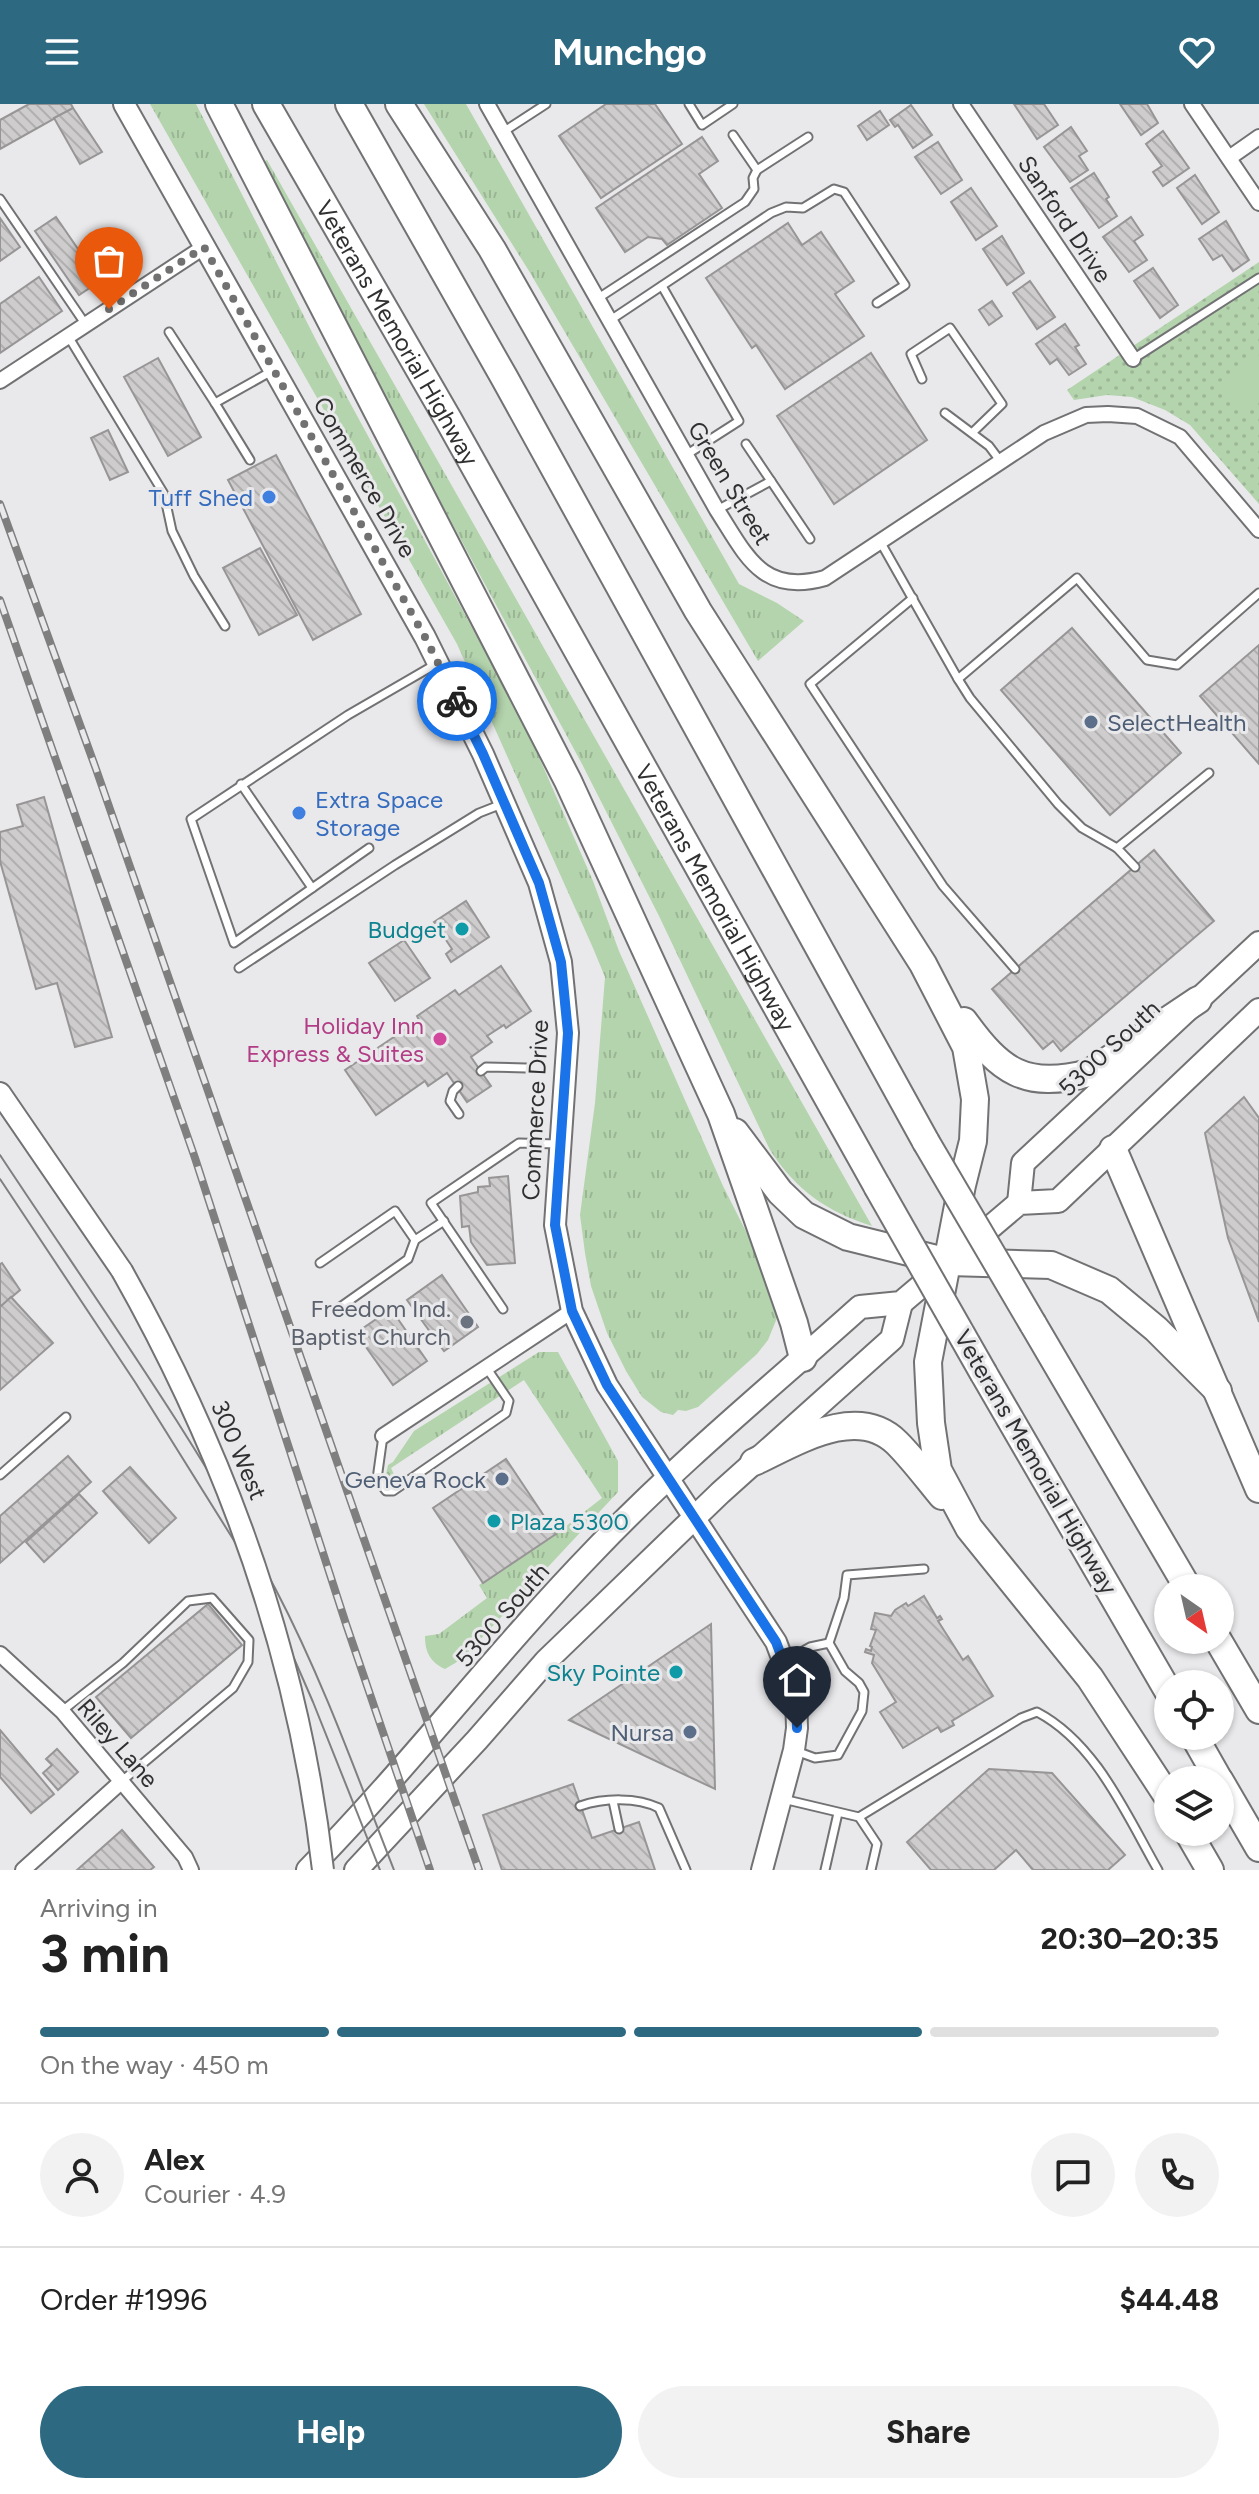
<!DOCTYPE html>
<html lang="en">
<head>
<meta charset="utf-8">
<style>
	:root { --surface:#fff; --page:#f2f2f2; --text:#222; --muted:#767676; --line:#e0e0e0; --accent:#2d6a81 }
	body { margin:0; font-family:Figtree,sans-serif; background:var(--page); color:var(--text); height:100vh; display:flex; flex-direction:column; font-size:30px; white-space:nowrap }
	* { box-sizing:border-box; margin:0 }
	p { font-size:26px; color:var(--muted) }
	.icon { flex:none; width:44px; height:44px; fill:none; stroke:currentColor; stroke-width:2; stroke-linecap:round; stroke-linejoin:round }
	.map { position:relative; height:1766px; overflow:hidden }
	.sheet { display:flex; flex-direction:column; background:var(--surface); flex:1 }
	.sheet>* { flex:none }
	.needle { width:52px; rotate:146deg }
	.buttons { position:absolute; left:1154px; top:1470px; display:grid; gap:16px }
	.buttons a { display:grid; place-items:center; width:80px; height:80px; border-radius:50%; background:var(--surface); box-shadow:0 2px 6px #0004; font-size:40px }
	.pin { position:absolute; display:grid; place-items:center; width:68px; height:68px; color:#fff; margin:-82px -34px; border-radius:50% 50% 50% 0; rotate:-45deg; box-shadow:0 0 8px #0007 }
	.pin .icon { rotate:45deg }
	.courier { position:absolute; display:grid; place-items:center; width:80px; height:80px; margin:-40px; border:6px solid #1a73e8; border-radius:50%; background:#fff; color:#222; box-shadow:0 2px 10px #0007 }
	.head em { font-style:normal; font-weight:700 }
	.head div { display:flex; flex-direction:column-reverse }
	.head { display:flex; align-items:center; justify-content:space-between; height:136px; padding:0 40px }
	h1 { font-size:52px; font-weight:700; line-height:60px }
	.bar { display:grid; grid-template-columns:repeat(4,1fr); gap:12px 8px; align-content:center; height:96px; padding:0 40px }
	.bar i { height:10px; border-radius:6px; background:var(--line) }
	.bar .active { background:var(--accent) }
	.bar p { grid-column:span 4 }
	.line { display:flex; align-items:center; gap:20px; padding:0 40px; border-top:2px solid var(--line) }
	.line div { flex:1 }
	.round { display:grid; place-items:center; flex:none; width:84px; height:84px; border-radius:42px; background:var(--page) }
	.cta { display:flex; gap:16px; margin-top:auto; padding:16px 40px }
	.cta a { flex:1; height:92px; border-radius:48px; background:var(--accent); color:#fff; font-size:32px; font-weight:700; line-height:92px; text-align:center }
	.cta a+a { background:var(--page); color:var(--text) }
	header { display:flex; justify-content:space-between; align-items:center; height:104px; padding:0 40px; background:var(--accent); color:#fff; font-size:36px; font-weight:700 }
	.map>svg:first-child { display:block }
	.grass { fill:url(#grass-tufts) }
	.park { fill:url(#park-dots) }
	.pitch { fill:#b4d4ad }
	.building { fill:url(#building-back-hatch); stroke:#979595; stroke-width:2 }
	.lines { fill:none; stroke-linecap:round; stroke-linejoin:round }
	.lane-casing { stroke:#727274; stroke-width:11 }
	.street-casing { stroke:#727274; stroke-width:18 }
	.secondary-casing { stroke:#727274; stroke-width:24 }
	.primary-casing { stroke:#727274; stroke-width:26 }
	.highway-casing { stroke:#727274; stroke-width:30 }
	.lane { stroke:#fff; stroke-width:7 }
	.street { stroke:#fff; stroke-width:14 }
	.secondary { stroke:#fff; stroke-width:20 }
	.primary { stroke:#fff; stroke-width:22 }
	.highway { stroke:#fff; stroke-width:26 }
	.tram { stroke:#7f7f80; stroke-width:2 }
	.rail-casing { stroke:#7f7f80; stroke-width:8 }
	.rail { stroke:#e9e9eb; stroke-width:5; stroke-dasharray:15; stroke-linecap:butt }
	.secondary-bridge-casing { stroke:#727274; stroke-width:24; stroke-linecap:butt }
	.highway-bridge-casing { stroke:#727274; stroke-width:30; stroke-linecap:butt }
	.secondary-bridge { stroke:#fff; stroke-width:20 }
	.highway-bridge { stroke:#fff; stroke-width:26 }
	.done { stroke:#717172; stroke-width:8; stroke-dasharray:0 14.4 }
	.route { stroke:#1a73e8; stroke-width:10 }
	.shop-dot { fill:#3f7fe0; stroke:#e9e9eb; stroke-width:3 }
	.service-dot { fill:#5c6f8a; stroke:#e9e9eb; stroke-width:3 }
	.culture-dot { fill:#0f9aa8; stroke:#e9e9eb; stroke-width:3 }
	.hotel-dot { fill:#d1479c; stroke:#e9e9eb; stroke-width:3 }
	.worship-dot { fill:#6b7280; stroke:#e9e9eb; stroke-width:3 }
	.labels { text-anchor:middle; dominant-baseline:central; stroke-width:6; stroke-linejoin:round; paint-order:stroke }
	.street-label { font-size:24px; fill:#303031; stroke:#e9e9eb }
	.shop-label { font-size:24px; fill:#366cbe; stroke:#e9e9eb; text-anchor:end }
	.service-label { font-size:24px; fill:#4e5e75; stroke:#e9e9eb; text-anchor:end }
	.culture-label { font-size:24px; fill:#0d838f; stroke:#e9e9eb; text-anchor:end }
	.hotel-label { font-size:24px; fill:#b23c85; stroke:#e9e9eb; text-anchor:end }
	.worship-label { font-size:24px; fill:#5b616d; stroke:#e9e9eb; text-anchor:end }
</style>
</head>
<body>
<header><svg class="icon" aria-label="menu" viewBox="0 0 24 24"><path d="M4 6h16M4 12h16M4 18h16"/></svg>Munchgo<svg class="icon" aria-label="heart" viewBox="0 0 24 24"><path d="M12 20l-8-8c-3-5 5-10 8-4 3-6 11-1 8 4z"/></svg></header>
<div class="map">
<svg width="1259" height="1766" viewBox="0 0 1259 1766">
	<defs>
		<pattern id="grass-tufts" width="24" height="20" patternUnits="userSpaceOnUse" patternTransform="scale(2)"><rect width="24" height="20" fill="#b4d4ad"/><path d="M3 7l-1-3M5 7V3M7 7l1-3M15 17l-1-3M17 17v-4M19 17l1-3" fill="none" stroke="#9bb695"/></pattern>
		<pattern id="park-dots" width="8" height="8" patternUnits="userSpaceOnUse" patternTransform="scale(2)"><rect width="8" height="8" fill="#b4d4ad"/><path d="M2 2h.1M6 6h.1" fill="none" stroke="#9bb695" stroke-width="1.8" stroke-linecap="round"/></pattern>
		<pattern id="building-back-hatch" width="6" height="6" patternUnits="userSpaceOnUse" patternTransform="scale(2)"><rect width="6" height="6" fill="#cecccc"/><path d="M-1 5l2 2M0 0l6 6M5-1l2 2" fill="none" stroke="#b1b0b0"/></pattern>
	</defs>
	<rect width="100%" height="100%" fill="#e9e9eb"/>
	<g class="grass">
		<path d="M150,0H196L317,238L525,621L593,777L619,847L723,1082L769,1173L780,1214H777L768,1236L757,1250L698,1303L686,1307L678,1306L673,1311L661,1308L642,1293L626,1267L607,1229L591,1182L585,1149L580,1111L595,999L605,873L593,844L457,540Z"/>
		<path d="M424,0H466L739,480L777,499L804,517L758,557L529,167Z"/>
		<path d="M267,56L872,1122C827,1108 796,1086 770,1046L659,812L582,660L258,60Z"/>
		<path d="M539,1248H558L618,1357V1388L462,1555L445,1565C430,1558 425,1548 425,1532L439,1530L487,1494L479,1481L556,1430L602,1394L524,1276L391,1364L397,1377L386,1384L384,1380L388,1361L393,1358L414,1327Z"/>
	</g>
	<path class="park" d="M1259,158V400L1190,321L1165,306L1132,293L1107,291L1074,296L1067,286Z"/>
	<path class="pitch" d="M1259,251V296L1241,309L1220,278Z"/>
	<g class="building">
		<path d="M29,0H71L73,4L0,45V16Z"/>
		<path d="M606,0H655L682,40L601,94L559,32Z"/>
		<path d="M1014,0H1044L1058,21L1037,35Z"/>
		<path d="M1120,0H1147L1158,19L1141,31Z"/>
		<path d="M911,1L932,31L913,44L898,21L895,23L890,16Z"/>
		<path d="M73,4L102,48L80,60L54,14Z"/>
		<path d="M880,7L889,21L867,36L858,22Z"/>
		<path d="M1071,23L1087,47L1079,52L1088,66L1070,78L1044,43Z"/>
		<path d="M1163,27L1189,64L1163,82L1153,68L1162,62L1146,40Z"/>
		<path d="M702,33L718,57L699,70L722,104L667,141L662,135L648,133L625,148L596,104Z"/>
		<path d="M938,38L962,76L941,90L915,53Z"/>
		<path d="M1094,69L1109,93L1106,95L1117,112L1099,124L1071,84Z"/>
		<path d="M1195,71L1219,108L1202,120L1177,84Z"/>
		<path d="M971,84L997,122L976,136L951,98Z"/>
		<path d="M56,113L100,177L79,191L35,127Z"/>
		<path d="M1131,113L1143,131L1134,137L1147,156L1129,168L1103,133Z"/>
		<path d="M0,114L20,143L0,157Z"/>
		<path d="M1226,117L1249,156L1233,167L1222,151L1213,156L1199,135Z"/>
		<path d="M788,119L802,141L821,128L854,177L835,190L864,232L785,285L756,241L752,244L706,174Z"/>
		<path d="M1002,132L1024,169L1007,181L983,145Z"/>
		<path d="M1153,164L1178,201L1160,214L1134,177Z"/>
		<path d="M39,173L62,207L0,249V200Z"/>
		<path d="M1030,177L1055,213L1037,225L1013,189Z"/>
		<path d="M992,197L1002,212L989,221L979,206Z"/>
		<path d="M1065,220L1079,241L1075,243L1086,260L1069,271L1057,255L1050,260L1036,240Z"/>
		<path d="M871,249L927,336L834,400L777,312Z"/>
		<path d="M158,254L201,333L168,352L124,273Z"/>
		<path d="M108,326L128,368L110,376L91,334Z"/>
		<path d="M276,351L361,510L313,536L228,376Z"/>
		<path d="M260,444L297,511L259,531L223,464Z"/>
		<path d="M1072,524L1181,649L1110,711L1001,586Z"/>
		<path d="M1259,541V660L1200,592Z"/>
		<path d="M44,693L112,933L75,943L57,879L36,885L0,757V728L23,722L17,701Z"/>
		<path d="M1154,746L1214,817L1061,947L1053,937L1043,945L992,885Z"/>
		<path d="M466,797L489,833L451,858L446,850L452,845L434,818Z"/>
		<path d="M404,836L430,874L395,897L369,859Z"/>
		<path d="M501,862L531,907L506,924L504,921L487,932L492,938L471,953L491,982L467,998L447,969L428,982L425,977L376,1011L345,966L419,916L417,912L455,886L459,891Z"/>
		<path d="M1244,993L1259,1014V1218L1228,1134L1205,1029Z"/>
		<path d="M508,1072L515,1159L487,1161L471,1138L469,1122L462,1123L460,1092L478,1088V1083L490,1082L489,1074Z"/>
		<path d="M2,1159L20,1186L0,1203V1160Z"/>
		<path d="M442,1171L478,1223L444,1247L407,1196Z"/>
		<path d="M11,1193L53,1239L0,1286V1203Z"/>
		<path d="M391,1205L427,1257L393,1281L356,1229Z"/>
		<path d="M68,1352L91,1378L0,1459V1412Z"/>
		<path d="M506,1355L556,1430L483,1479L433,1404Z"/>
		<path d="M130,1363L176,1414L149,1439L103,1387Z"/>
		<path d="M79,1390L97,1409L44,1458L26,1438Z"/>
		<path d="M924,1492L937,1514L940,1512L942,1515L938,1517L963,1556L968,1552L993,1592L952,1617L954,1621L941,1628L938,1623L903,1644L880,1608L896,1598L872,1559L874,1551L865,1548L866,1545L871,1547L872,1543L870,1542L876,1526L871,1525L875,1509L891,1512L895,1506L906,1499L908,1502Z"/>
		<path d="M208,1500L242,1541L131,1634L96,1593Z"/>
		<path d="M711,1520L715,1685L569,1616Z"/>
		<path d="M0,1626L54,1690L31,1709L0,1673Z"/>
		<path d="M57,1645L78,1668L58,1686L43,1669L52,1661L46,1655Z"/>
		<path d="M989,1665L1052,1669L1125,1751L1108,1766H1033L1016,1746L994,1766H931L907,1738Z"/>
		<path d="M573,1680L592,1734L639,1718L655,1766H502L483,1711Z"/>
		<path d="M122,1726L154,1763L150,1766H77Z"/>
	</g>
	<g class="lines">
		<g class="lane-casing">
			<g id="lane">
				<path d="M689,0L702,21L733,0"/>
				<path d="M503,28L546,0"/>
				<path d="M733,31L757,66"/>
				<path d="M0,95L86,221"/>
				<path d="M662,182L739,317L686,351"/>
				<path d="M597,195L745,98L754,85L753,74L757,66L808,33"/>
				<path d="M609,217L771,109L786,103L803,104L834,85L844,88L905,181L877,199"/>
				<path d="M169,228L215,299"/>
				<path d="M68,232L164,390L172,427L194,472L225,522"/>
				<path d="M1133,255L1259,174"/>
				<path d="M922,275L911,250L950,224L1002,300L973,328"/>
				<path d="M945,309L989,342L1001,358"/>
				<path d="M746,340L810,435"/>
				<path d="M250,356L215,299L272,267"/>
				<path d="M717,406L771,377"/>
				<path d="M881,439L958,575L1077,474L1147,556L1177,561L1259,489"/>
				<path d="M913,494L810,580L943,782L1015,865"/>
				<path d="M958,575L970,594L1058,700L1082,724L1117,744L1209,669"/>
				<path d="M241,680L312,784"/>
				<path d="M369,744L234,839L191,715L348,611L436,560"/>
				<path d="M1117,744L1135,763"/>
				<path d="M239,864L395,761L479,709L502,700"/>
				<path d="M481,967L486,963L526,964"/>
				<path d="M458,982L453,987L450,997L459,1010"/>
				<path d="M320,1159L395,1107L415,1136"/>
				<path d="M503,1205L431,1099L519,1039L558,1040"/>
				<path d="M336,1206L408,1155L415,1136L444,1117"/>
				<path d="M383,1332L377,1375L386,1387H393L506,1309L509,1297L486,1263"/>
				<path d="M0,1371L66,1313"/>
				<path d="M829,1539L844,1494L847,1471L924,1465"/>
				<path d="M787,1556L810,1543L829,1539L845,1567L859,1579L864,1588L862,1607L838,1651L815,1654L796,1647"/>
				<path d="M62,1607L123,1559L188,1497L212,1494L249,1536L248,1558L233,1584L122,1677"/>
				<path d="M783,1695L859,1713L1021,1614L1037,1608C1096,1639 1126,1710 1158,1766"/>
				<path d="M613,1697L619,1725"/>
				<path d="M580,1702C604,1694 637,1693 659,1704L686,1766"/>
				<path d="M859,1713L877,1740L871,1766"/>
				<path d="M825,1766L838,1709"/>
			</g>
		</g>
		<g class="street-casing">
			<g id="street">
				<path d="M487,0L717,406C746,451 762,492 825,474L1044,329L1086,311L1108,310L1137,312L1180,333L1259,426"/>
				<path d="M961,0L1133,255"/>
				<path d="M1192,0L1259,99"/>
				<path d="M1229,54L1259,33"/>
				<path d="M0,277L204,143"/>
				<path d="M383,1332L572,1207"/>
				<path d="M0,1550L62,1607L185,1753L191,1766"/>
				<path d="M23,1766L122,1677"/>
			</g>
		</g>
		<g class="secondary-casing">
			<g id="secondary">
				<path d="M124,0L425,533L483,650L539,779L561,858L568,929L555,1121L572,1207L607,1281L776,1538L796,1591L797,1624L794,1646L762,1766"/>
				<path d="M0,989L122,1167"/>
			</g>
		</g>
		<g class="primary-casing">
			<g id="primary">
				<path d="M1019,1099L1023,1059L1259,839"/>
				<path d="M308,1766C409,1663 496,1548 596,1445C678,1359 772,1282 860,1203L901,1199L1019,1099L1058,1097L1259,906"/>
				<path d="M356,1766L477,1636L546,1557L720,1389L892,1235L901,1199"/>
			</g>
		</g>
		<g class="highway-casing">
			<g id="highway">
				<path d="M219,0L568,677L721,1010L794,1219L803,1254"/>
				<path id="s1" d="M266,0L448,315L877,1082"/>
				<path d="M349,0L504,273L926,1038"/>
				<path d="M399,0L492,145L698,507L923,860L966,943L975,995L973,1037L962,1081L928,1258L931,1319L938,1366L969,1424L1090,1574L1168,1693"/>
				<path d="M964,917C1000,967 1025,986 1089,969L1198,896"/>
				<path d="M735,1028L780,1088L804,1111L848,1133L949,1158L1051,1161L1109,1186L1156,1225L1218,1287"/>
				<path d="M1113,1045L1259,1385"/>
				<path d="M1033,1220L1188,1484"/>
				<path d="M984,1270L1168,1587"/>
				<path d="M754,1358C795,1339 857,1299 897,1339C913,1355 927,1374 942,1392"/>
				<path d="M1218,1536L1259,1606"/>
				<path d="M1194,1632L1219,1676"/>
				<path d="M1220,1677L1259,1744"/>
				<path d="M1188,1728L1210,1766"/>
			</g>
		</g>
		<use href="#lane" class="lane"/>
		<use href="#street" class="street"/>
		<use href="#secondary" class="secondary"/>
		<use href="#primary" class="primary"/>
		<use href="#highway" class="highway"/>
		<g class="tram">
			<path d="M0,1051C93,1192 197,1336 276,1486C323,1576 357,1672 394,1766"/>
			<path d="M0,1075L135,1278L243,1451L286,1536L313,1598L380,1766"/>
		</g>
		<g class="rail-casing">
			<g id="rail">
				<path d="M0,400L96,665L479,1766"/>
				<path d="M0,496L195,1054L346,1520L430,1766"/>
			</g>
		</g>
		<use href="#rail" class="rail"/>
		<g class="secondary-bridge-casing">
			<path id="secondary-bridge" d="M122,1167C227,1353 299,1553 323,1766"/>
		</g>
		<g class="highway-bridge-casing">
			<g id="highway-bridge">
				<path d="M926,1038L1033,1220"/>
				<path d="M877,1082L984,1270"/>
			</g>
		</g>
		<use href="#secondary-bridge" class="secondary-bridge"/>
		<use href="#highway-bridge" class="highway-bridge"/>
	</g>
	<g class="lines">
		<path class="done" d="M109,205L204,143L425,533L457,597"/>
		<path class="route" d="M457,597L483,650L539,779L561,858L568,929L555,1121L572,1207L607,1281L776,1538L796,1591L797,1624"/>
	</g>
	<g class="shop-dot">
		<circle cx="269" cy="393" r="8"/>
		<circle cx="299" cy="709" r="8"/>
	</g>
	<g class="service-dot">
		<circle cx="1091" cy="618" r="8"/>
		<circle cx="502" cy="1375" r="8"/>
		<circle cx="690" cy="1628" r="8"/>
	</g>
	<g class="culture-dot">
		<circle cx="462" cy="825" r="8"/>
		<circle cx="494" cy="1417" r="8"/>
		<circle cx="676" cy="1568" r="8"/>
	</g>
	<circle class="hotel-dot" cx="440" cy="935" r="8"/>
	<circle class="worship-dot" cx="467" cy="1218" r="8"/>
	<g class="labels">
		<g class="street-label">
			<text transform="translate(1065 115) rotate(56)">Sanford Drive</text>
			<text stroke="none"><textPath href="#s1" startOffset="264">Veterans Memorial Highway</textPath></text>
			<text transform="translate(365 373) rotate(60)">Commerce Drive</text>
			<text transform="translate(730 379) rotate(59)">Green Street</text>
			<text stroke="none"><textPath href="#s1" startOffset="912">Veterans Memorial Highway</textPath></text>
			<text transform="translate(1109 944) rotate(-43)">5300 South</text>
			<text transform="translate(535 1006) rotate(-87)">Commerce Drive</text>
			<text transform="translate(239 1346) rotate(67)">300 West</text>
			<text transform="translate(1036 1358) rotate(60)">Veterans Memorial Highway</text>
			<text transform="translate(502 1511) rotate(-49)">5300 South</text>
			<text transform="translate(118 1639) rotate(49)">Riley Lane</text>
		</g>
		<g class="shop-label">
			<text x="253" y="393">Tuff Shed</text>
			<text x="315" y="695" text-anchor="start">Extra Space<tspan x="315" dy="28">Storage</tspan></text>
		</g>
		<g class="service-label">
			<text x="1107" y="618" text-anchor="start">SelectHealth</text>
			<text x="486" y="1375">Geneva Rock</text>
			<text x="674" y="1628">Nursa</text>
		</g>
		<g class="culture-label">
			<text x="446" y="825">Budget</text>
			<text x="510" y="1417" text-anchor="start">Plaza 5300</text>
			<text x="660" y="1568">Sky Pointe</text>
		</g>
		<g class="hotel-label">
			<text x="424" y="921">Holiday Inn<tspan x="424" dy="28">Express &amp; Suites</tspan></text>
		</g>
		<g class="worship-label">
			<text x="451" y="1204">Freedom Ind.<tspan x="451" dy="28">Baptist Church</tspan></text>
		</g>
	</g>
</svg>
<div class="buttons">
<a><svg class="needle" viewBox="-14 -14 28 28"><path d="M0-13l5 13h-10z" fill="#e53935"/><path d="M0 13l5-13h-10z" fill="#767676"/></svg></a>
<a><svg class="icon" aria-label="locate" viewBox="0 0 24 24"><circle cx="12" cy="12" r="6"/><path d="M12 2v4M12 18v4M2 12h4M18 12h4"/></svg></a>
<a><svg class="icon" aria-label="layers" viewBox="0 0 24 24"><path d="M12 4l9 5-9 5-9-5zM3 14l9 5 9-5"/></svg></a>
</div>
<div class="pin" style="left:109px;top:205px;background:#ea580c"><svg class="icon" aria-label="bag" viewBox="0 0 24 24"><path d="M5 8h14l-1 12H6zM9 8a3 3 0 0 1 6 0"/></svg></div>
<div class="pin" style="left:797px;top:1624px;background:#1f2937"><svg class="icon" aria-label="home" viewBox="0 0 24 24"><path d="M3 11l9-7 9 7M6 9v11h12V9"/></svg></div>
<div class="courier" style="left:457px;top:597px"><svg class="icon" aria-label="bike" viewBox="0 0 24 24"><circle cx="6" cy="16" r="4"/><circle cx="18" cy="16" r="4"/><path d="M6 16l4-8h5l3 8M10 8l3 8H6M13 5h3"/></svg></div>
</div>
<section class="sheet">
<div class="head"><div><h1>3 min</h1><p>Arriving in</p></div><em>20:30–20:35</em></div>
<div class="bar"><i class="active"></i><i class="active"></i><i class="active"></i><i></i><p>On the way · 450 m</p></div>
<div class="line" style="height:144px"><a class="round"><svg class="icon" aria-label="person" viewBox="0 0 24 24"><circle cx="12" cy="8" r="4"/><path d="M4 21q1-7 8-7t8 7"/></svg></a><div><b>Alex</b><p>Courier · 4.9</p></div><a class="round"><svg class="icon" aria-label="chat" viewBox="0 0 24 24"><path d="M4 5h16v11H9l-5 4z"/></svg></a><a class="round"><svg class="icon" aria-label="phone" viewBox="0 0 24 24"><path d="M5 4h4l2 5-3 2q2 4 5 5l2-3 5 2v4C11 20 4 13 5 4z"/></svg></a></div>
<div class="line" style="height:104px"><div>Order #1996</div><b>$44.48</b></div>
<div class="cta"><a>Help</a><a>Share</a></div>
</section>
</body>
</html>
